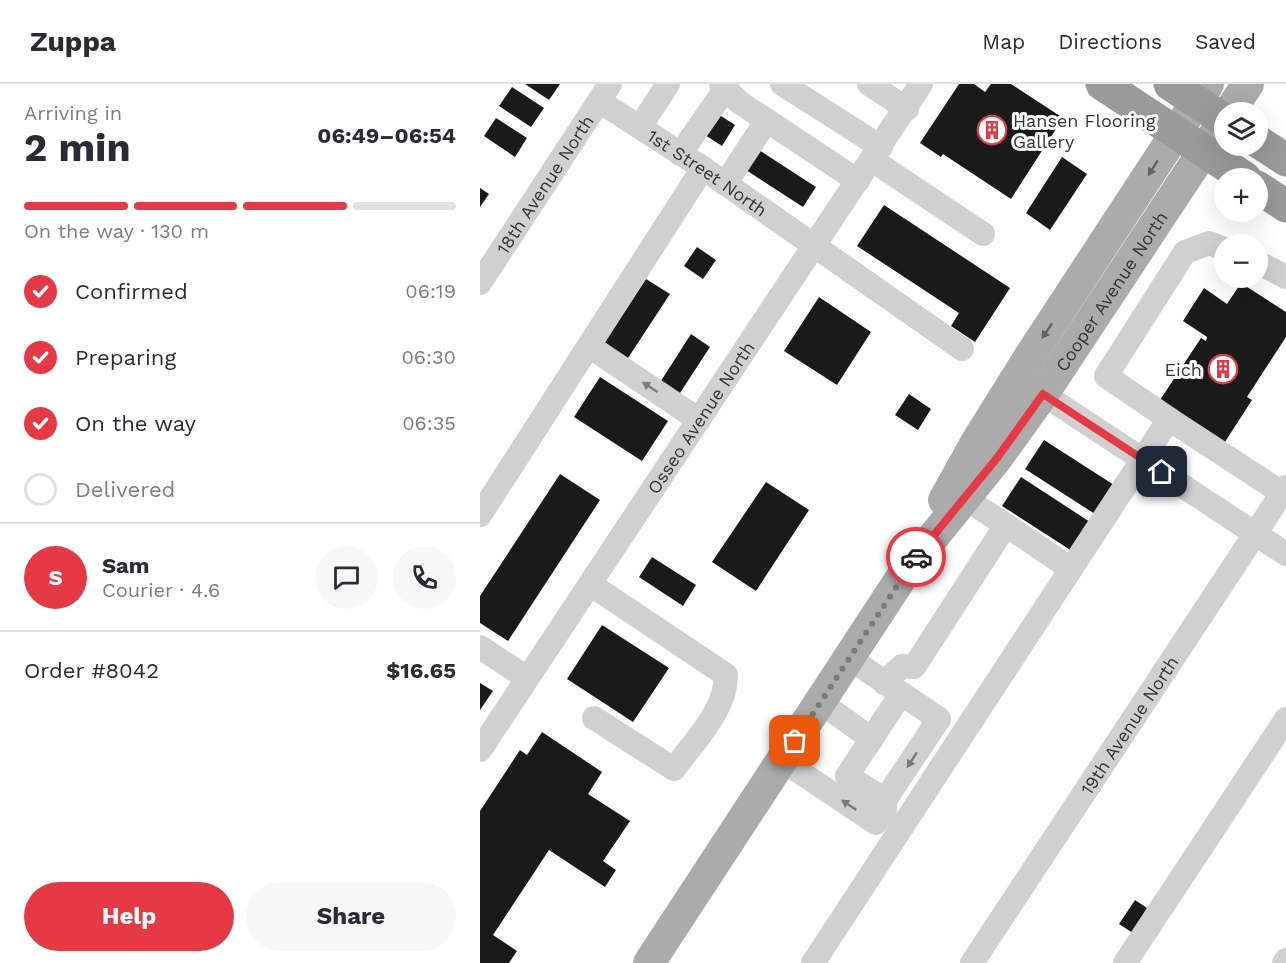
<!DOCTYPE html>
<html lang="en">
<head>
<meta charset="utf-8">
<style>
	:root { --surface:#fff; --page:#f7f7f7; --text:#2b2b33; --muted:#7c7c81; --line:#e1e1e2; --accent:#e63946 }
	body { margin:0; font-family:"Work Sans",sans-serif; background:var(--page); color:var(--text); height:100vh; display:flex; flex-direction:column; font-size:22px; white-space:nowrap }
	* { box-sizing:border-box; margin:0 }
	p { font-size:20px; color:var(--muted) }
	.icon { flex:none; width:33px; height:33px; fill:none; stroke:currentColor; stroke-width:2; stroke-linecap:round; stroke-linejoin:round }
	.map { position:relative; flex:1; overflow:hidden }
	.side { display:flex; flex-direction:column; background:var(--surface); width:480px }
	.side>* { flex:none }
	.buttons { position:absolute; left:734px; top:18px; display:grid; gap:12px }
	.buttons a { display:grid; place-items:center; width:54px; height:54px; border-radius:50%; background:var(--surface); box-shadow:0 6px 24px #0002; font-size:30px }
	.pin { position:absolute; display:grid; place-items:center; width:51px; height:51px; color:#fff; margin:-26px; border-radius:12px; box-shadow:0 3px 9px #0006 }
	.courier { position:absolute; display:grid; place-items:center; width:60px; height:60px; margin:-30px; border:4px solid #e63946; border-radius:50%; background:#fff; color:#222; box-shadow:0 2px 8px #0007 }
	.headline em { font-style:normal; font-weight:700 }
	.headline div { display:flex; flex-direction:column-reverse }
	.headline { display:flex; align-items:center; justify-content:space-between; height:102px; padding:0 24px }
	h1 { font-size:39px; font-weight:700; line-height:45px }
	.bar { display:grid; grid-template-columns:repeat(4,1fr); gap:9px 6px; align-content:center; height:72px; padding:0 24px }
	.bar i { height:8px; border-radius:4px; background:var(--line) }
	.bar .current { background:var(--accent) }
	.bar p { grid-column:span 4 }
	.line { display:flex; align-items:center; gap:15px; padding:0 24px; border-top:2px solid var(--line) }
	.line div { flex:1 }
	.round { display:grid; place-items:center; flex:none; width:63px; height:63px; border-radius:32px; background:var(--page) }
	ol { padding:0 24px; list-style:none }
	li { display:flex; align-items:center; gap:18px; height:66px }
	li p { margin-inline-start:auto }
	li .icon { padding:6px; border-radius:50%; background:var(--accent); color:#fff; stroke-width:4 }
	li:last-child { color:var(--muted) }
	li i { width:33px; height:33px; border:3px solid var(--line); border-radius:50% }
	.cta { display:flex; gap:12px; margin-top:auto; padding:12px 24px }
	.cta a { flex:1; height:69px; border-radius:36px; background:var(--accent); color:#fff; font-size:24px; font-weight:700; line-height:69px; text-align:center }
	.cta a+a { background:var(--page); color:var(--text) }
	header { display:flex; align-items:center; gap:36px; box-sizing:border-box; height:84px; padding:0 30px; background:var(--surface); border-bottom:2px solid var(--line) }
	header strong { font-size:28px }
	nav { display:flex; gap:33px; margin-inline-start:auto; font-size:21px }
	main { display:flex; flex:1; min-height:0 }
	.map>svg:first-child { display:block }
	.building { fill:#1a1a1a }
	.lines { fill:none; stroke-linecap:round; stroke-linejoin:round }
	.minor { stroke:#d0d0d0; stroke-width:24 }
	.major { stroke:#ababab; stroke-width:32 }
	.highway { stroke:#9a9a9a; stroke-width:33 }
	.oneway { fill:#636363 }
	.oneway2 { fill:#7a7a7a }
	.done { stroke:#7a7a7a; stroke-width:6; stroke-dasharray:0 10.8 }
	.route { stroke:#e63946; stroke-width:8 }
	.labels { text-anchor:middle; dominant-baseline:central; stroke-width:6; stroke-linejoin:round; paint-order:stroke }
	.poi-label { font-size:18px; fill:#333; stroke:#fff; text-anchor:start }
	.street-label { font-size:18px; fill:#333; stroke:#fff }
</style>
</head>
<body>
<header>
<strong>Zuppa</strong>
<nav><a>Map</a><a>Directions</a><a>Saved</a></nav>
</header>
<main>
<section class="side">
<div class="headline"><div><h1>2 min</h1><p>Arriving in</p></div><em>06:49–06:54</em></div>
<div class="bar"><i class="current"></i><i class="current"></i><i class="current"></i><i></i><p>On the way · 130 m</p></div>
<ol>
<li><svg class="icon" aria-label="check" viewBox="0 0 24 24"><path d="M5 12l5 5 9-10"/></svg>Confirmed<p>06:19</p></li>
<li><svg class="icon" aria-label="check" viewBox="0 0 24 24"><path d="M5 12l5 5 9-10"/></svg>Preparing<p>06:30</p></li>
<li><svg class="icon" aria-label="check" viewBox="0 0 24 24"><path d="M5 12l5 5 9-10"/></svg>On the way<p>06:35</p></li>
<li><i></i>Delivered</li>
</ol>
<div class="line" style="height:108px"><b class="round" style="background:var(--accent);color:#fff">S</b><div><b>Sam</b><p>Courier · 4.6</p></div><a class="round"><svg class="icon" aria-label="chat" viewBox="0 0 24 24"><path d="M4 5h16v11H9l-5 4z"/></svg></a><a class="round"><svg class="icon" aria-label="phone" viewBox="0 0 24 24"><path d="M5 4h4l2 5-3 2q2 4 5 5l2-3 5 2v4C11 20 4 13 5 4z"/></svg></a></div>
<div class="line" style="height:78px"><div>Order #8042</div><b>$16.65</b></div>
<div class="cta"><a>Help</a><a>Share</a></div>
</section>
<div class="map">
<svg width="806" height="879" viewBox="0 0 806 879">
	<rect width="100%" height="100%" fill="#fff"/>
	<g class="building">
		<path d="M45,0H80L69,16Z"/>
		<path d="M479,0H494L505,8L511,0H531L583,34L531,115L463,70L461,73L440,59Z"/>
		<path d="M32,3L64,24L51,43L19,22Z"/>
		<path d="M238,30L255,41L242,62L225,51Z"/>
		<path d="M16,34L47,54L35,73L4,52Z"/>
		<path d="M279,66L336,103L323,123L266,86Z"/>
		<path d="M582,73L607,90L570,146L546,129Z"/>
		<path d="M0,104L9,110L0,123Z"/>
		<path d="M404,121L530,204L495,258L471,242L479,229L377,162Z"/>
		<path d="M217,163L236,176L223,195L204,182Z"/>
		<path d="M166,195L190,210L146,277L122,262Z"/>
		<path d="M761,199L806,228V253L767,313L772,316L743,361L678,319L721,254L726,257L727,253L703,237L724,204L747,220Z"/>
		<path d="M339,213L391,248L357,301L304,267Z"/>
		<path d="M211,250L230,263L198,312L179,300Z"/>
		<path d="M120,293L188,337L162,377L94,333Z"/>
		<path d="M429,310L451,325L438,346L415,331Z"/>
		<path d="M564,356L634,401L615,430L545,385Z"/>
		<path d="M80,390L120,416L28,557L0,539V512Z"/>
		<path d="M541,393L610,438L592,467L522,422Z"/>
		<path d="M286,398L329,426L276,507L232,478Z"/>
		<path d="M172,473L216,501L203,522L159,493Z"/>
		<path d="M122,541L189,584L153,638L87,595Z"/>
		<path d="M0,599L13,607L0,626Z"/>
		<path d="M62,648L122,688L108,710L150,737L123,777L136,786L125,803L69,766L13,851L37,867L29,879H0V727L40,666L47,671Z"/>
		<path d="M655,816L670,826L659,853L639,840Z"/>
	</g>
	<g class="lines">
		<g class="minor">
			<path d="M241,0L259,18L378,97"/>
			<path d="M302,0L401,63"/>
			<path d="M389,0L427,25"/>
			<path id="s1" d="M119,17L223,84L482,265"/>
			<path d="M160,43L188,0"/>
			<path d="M200,70L246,4"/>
			<path d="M392,76L503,150"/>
			<path d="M245,100L287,36"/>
			<path d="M777,178L806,193"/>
			<path id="s2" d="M0,199L130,0"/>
			<path d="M109,262L219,336"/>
			<path d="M563,310L806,470"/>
			<path d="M689,335L626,292L705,168L729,159L744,165"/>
			<path d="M484,414L526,441"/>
			<path d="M0,431L223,84"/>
			<path d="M110,500L246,591C246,627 214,657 194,685L114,634"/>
			<path d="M0,563L47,594"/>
			<path d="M404,599L422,582L434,583L526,441L591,485"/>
			<path d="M340,618L392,655"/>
			<path id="s3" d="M0,666L441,0"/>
			<path d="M302,676L396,739L405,726V716L459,635L369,574"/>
			<path d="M405,716L367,692L421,610"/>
			<path d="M333,879L689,335L802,409"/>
			<path id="s4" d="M492,879L806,403"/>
			<path d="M645,879L806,635"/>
			<path d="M804,879L806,876"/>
		</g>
		<g class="major">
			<path d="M749,28L768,0"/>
			<path d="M464,416L497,357L550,272L728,0"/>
			<path id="s5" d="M169,879L425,488L517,374L563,310L744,36"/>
		</g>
		<g class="highway">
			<path d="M622,0L765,94"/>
			<path d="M690,0L744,36"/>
			<path d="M777,57L806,76"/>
			<path d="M777,103L806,122"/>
		</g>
	</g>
	<defs><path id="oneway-solid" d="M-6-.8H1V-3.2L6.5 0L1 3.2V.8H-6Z" transform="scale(1.5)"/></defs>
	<g class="oneway">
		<use href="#oneway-solid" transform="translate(673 84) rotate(122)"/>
		<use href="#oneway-solid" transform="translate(567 247) rotate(124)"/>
	</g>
	<g class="oneway2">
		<use href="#oneway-solid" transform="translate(170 303) rotate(-147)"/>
		<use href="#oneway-solid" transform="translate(432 676) rotate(123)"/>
		<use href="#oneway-solid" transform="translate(369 721) rotate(-146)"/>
	</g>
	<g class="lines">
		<path class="done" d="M315,657L436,473"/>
		<path class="route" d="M436,473L517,374L563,310L682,388"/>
	</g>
	<defs>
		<g id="building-ring" transform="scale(1.5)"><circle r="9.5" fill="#fff" stroke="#e63946" stroke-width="1.5"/><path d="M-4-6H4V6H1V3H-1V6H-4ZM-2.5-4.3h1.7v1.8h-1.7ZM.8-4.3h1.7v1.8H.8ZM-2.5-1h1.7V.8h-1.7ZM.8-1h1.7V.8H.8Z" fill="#e63946"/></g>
	</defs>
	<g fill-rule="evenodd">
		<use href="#building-ring" x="512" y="46"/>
		<use href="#building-ring" x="743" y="285"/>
	</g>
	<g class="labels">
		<g class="poi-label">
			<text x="533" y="36">Hansen Flooring<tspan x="533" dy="21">Gallery</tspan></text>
			<text x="722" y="285" text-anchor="end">Eich</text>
		</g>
		<g class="street-label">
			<text stroke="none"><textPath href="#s1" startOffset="130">1st Street North</textPath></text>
			<text stroke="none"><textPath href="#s2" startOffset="118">18th Avenue North</textPath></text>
			<text stroke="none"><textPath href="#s5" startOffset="816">Cooper Avenue North</textPath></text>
			<text stroke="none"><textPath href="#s3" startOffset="399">Osseo Avenue North</textPath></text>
			<text stroke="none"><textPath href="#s4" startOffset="285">19th Avenue North</textPath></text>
		</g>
	</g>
</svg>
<div class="buttons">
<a><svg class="icon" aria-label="layers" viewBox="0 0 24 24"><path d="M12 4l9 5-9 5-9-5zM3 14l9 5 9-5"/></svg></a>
<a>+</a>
<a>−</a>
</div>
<div class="pin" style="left:315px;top:657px;background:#ea580c"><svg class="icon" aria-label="bag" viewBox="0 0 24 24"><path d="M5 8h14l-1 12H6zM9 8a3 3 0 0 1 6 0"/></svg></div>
<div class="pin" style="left:682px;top:388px;background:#1f2937"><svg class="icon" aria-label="home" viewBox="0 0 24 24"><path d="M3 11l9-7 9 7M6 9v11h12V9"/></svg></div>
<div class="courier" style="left:436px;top:473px"><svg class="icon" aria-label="car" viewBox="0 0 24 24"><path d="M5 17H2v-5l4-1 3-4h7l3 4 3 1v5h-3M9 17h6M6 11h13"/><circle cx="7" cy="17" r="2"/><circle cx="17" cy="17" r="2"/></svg></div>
</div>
</main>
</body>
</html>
